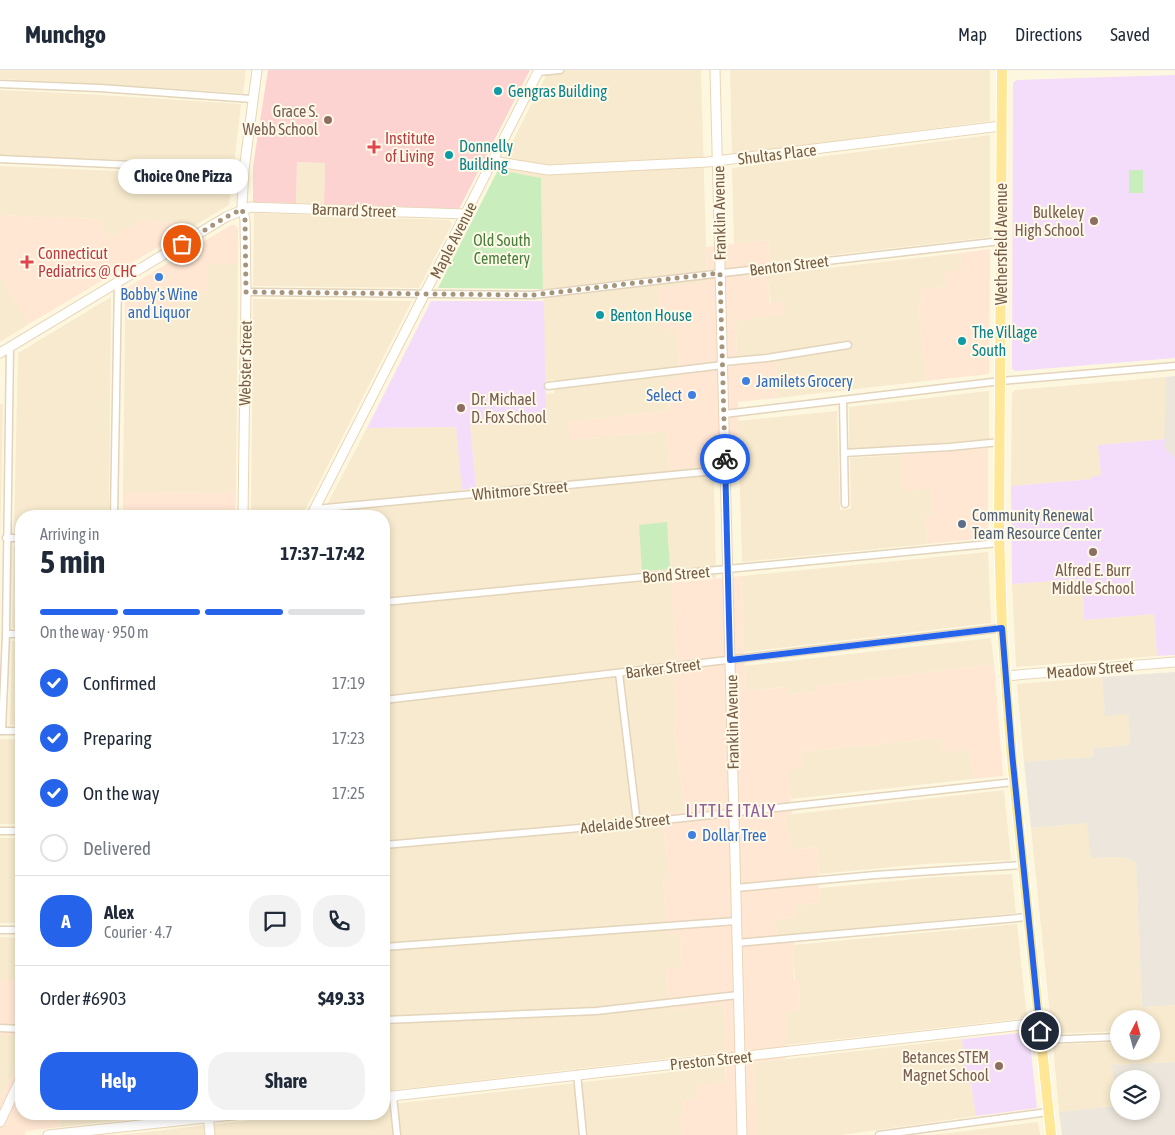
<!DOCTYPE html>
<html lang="en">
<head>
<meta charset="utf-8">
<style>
	:root { --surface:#fff; --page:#f2f2f3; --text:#1f2937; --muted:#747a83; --line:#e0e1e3; --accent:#2563eb }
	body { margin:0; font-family:"Asap Condensed",sans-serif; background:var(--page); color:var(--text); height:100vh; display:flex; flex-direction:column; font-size:19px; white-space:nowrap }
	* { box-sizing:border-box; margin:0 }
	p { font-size:16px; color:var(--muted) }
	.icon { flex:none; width:28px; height:28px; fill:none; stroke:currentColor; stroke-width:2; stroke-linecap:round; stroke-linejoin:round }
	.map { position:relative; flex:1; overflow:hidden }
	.side { position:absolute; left:15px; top:440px; width:375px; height:610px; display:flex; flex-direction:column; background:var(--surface); border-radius:20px; box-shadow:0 2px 8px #0003 }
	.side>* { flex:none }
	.needle { width:32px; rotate:6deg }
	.tools { position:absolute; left:1110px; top:940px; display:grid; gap:10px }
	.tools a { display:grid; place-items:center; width:50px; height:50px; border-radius:50%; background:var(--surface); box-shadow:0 2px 8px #0003; font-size:25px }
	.pin { position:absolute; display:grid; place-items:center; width:42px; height:42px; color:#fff; margin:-21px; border:2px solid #fff; border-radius:50%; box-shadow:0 1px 5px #0007 }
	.courier { position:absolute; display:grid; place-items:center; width:50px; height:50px; margin:-25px; border:4px solid #2563eb; border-radius:50%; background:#fff; color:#222; box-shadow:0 1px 6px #0007 }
	.bubble { position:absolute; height:35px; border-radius:18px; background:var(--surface); box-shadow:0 2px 8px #0003; font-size:16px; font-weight:700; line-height:35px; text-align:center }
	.overview em { font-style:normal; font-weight:700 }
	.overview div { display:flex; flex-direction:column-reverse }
	.overview { display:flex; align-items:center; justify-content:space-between; height:85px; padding:0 25px }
	h1 { font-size:32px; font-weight:700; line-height:38px }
	.bar { display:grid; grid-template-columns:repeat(4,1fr); gap:8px 5px; align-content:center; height:60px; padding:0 25px }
	.bar i { height:6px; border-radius:4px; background:var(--line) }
	.bar .selected { background:var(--accent) }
	.bar p { grid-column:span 4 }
	.line { display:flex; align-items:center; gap:12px; padding:0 25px; border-top:1px solid var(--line) }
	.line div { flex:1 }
	.round { display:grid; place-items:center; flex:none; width:52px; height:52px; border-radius:20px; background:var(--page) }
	ol { padding:0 25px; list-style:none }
	li { display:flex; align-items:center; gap:15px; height:55px }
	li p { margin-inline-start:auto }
	li .icon { padding:5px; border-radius:50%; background:var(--accent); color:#fff; stroke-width:4 }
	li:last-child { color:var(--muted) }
	li i { width:28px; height:28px; border:2px solid var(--line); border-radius:50% }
	.button { display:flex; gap:10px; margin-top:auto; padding:10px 25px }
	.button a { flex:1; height:58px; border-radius:20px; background:var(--accent); color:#fff; font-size:20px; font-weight:700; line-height:58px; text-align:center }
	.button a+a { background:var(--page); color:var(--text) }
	header { display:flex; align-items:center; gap:30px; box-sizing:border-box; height:70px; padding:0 25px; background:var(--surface); border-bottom:1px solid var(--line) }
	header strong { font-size:24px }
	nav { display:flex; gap:28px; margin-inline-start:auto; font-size:18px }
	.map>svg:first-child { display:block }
	.residential { fill:#f7eace }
	.commercial { fill:#ffe7d3 }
	.industrial { fill:#ece6dc; fill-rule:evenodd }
	.education { fill:#f4ddfa }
	.medical { fill:#fdd3d2 }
	.green { fill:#caedbd }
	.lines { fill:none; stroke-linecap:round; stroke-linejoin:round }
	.street-casing { stroke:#e3d4bb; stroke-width:9 }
	.secondary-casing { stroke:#e9d6b8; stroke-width:11 }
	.primary-casing { stroke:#fff; stroke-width:12 }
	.street { stroke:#fff; stroke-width:6 }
	.secondary { stroke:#fff; stroke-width:9 }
	.primary { stroke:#ffe796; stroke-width:10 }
	.done { stroke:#a6947b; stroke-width:5; stroke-dasharray:0 9 }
	.route { stroke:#2563eb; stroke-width:6 }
	.culture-dot { fill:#0f9aa8; stroke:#fff9e8; stroke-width:2 }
	.education-dot { fill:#8d6e63; stroke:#fff9e8; stroke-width:2 }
	.health-dot { fill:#e0444e; stroke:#fff9e8; stroke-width:2 }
	.shop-dot { fill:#3f7fe0; stroke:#fff9e8; stroke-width:2 }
	.service-dot { fill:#5c6f8a; stroke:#fff9e8; stroke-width:2 }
	.labels { text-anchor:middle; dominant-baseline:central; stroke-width:4; stroke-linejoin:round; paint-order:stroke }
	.culture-label { font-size:16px; fill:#0d838f; stroke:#fff9e8; text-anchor:start }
	.education-label { font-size:16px; fill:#785e54; stroke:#fff9e8; text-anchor:end }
	.health-label { font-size:16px; fill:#be3a42; stroke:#fff9e8; text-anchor:start }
	.street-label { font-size:16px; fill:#775e45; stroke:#fff9e8 }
	.park-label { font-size:16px; fill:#467f3c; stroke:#fff9e8 }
	.shop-label { font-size:16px; fill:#366cbe; stroke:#fff9e8; text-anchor:start }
	.service-label { font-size:16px; fill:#4e5e75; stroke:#fff9e8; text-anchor:start }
	.neighbourhood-label { font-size:18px; letter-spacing:1px; fill:#90609c; stroke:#fff9e8 }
</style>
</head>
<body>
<header>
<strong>Munchgo</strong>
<nav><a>Map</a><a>Directions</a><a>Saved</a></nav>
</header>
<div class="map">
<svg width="1175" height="1065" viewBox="0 0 1175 1065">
	<rect width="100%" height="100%" fill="#fef7e0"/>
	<g class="residential">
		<path d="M0,0H246L243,23L84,13L0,9Z"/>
		<path d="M549,0H701L707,213L657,219L660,239L676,259L681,308L666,310L669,340L568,352L571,370L667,361L669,399L711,395L714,410L716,508L672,512L674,569L677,590L672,591L676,639L674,663L685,741L662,744L669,808L663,809L667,865L680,864L681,898L666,900L669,940L724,934L726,982L384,1021V446H321L367,358L456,357L463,420L476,417L470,355L546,352L545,324L554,323V310L545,311L541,108L498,100Z"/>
		<path d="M730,0H990V51L732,84Z"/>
		<path d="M0,20L85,24L241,34L234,94L0,85Z"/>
		<path d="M990,65V167L771,192L768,170L734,174L732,98Z"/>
		<path d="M297,92L325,93L324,134L296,133Z"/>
		<path d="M0,96L233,106L229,135L192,157L171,152L149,151L110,169L98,149L0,145Z"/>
		<path d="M254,143L449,150L452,154L419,218L253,216Z"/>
		<path d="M960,183L962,199L946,216L921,220L922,236L918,237L926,311L777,328L776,289L737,294L736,251L785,244L771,233L767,205Z"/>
		<path d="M208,194H238L236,423L123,422L125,249L168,250V236Z"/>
		<path d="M0,206L29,254L0,272Z"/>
		<path d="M111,227L109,446H21V462H14L18,283Z"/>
		<path d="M253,229L412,231L302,446H251Z"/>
		<path d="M1166,307L1165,369L1099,375L1101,405L1092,409L1011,416L1012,323L1015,320Z"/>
		<path d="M989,321V370L849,380V337Z"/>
		<path d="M0,334H3L0,475Z"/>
		<path d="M837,341L840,440L851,439L850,388L901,385L902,420L932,418L931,446L925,447L928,474L742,492L738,351Z"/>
		<path d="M14,476L21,477V559L12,558Z"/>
		<path d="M988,482L991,553L744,582L742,506Z"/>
		<path d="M1082,509L1084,550L1154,544L1157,586L1016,597L1012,514Z"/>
		<path d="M991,568L994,594L818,616L817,622L788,624L786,617L745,621L744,596Z"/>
		<path d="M12,571H21V655H10Z"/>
		<path d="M1102,607L1105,645L1128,644L1130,675L1094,678L1095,687L1024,692L1017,614Z"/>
		<path d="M941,668L970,679L973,709L791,729L787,700L802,682Z"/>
		<rect x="0" y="669" width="21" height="85"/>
		<path d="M1004,720L1011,790L924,794L819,804L817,777L792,780L790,763L787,764L785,745Z"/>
		<path d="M1088,753L1091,788L1123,787L1136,791L1142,937L1175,935V992L1112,995L1116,1036L1059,1042L1053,975L1119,972V981H1151V974L1156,965L1151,957V949H1119V961L1052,964L1031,758Z"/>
		<rect x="0" y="768" width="21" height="85"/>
		<path d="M1012,804L1016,843L777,866L775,850L795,848L794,835L820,833V818L937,807Z"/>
		<path d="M1017,854L1027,948L786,975V942L800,940L799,910H795L793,875Z"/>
		<path d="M0,867L21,868L19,910H0Z"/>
		<path d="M0,966H21V987L0,1028Z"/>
		<path d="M962,969L966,1013H971L976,1046L841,1065H756L754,993Z"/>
		<path d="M725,996L726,1012L696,1015L697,1029L683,1031L684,1045L680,1046L682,1065H120L305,1044H384V1035Z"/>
		<path d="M59,1044H179L60,1057Z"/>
		<path d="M1038,1052L1040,1065H932Z"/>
	</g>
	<g class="commercial">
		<path d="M0,145L98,149L110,169L141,150L171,152L192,157L29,254L0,206Z"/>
		<path d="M231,155H235L238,159V194H208V222H181V236H168V250L125,249V219Z"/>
		<path d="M768,170L771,192L766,193L770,233L784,232L786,244L736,251L737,293L776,288L777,328L738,332L739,393L669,399L667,361L570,370L568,352L669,340L666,310L681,308L676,259L662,261L657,218L707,212L706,177Z"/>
		<path d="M990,179L989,304L926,311L918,237L922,236L921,220L946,216L944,202L962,199L960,183Z"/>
		<path d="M988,378V468L928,474L925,446H931L932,418L902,421L901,385Z"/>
		<path d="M123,422L236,423L235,446H123Z"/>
		<path d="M742,506L745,621L787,617L788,624L817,622L818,616L994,594L1003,706L973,709L970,679L943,682L941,668L802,682L803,698L788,700L792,744L785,745L787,763H790L792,780L817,777L820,833L795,835V848L775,850L777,865L793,864L794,910H799L800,940L786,942V989L754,993L756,1065H682L680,1046L684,1045L683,1030L697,1029L695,1015L726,1012V982L724,934L669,940L666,899L681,898L680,864L667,865L663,808H669L662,743L685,741L674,662L676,639L672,591L677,590L674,569L671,513Z"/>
		<path d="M20,881H21V966H0V910H19Z"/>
		<path d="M21,987V1044H59L60,1057L25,1061V1065H0V1028Z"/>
	</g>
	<g class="industrial">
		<path d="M1175,306V388L1164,377L1166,307Z"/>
		<path d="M1175,602V935L1142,937L1136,792L1123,787L1091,788L1087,753L1031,758L1024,692L1094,687V678L1130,675L1128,644L1105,646L1102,607Z"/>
		<path d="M1175,992V1065H1062L1059,1042L1116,1036L1112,995ZM1119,1009H1151V1041H1119Z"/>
	</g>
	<g class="education">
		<path d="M1175,5V288L1015,301L1012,299L1013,13L1017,10Z"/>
		<path d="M431,231H544L546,353L470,355L476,417L462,420L456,357L367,358Z"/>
		<path d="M1165,369L1164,377L1175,388V585L1157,586L1154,544L1084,550L1082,509L1012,514L1011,416L1092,409L1091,407L1101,405L1098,375Z"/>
		<path d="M1029,962L1037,1038L976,1046L971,1013L966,1014L962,969Z"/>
	</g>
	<path class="medical" d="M268,0H530L459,139L324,134L325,93L297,92L296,133L253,132V96Z"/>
	<g class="green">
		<path d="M498,100L541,108L543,219L438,218Z"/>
		<rect x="1129" y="100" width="14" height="23"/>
		<path d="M667,452L670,499L642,501L639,455Z"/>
	</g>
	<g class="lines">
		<g class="street-casing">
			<g id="street">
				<path d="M538,2L560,0"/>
				<path d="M0,14L100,18L252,29"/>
				<path d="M0,89L244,100"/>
				<path d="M246,222L533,225L1001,171"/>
				<path d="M723,292L767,288L848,275"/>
				<path d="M548,316L723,295"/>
				<path d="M843,330L845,434"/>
				<path d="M724,344L1001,311L1175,296"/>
				<path d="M844,383L950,377L1000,372"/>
				<path d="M315,439L725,400"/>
				<path d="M114,446L118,212"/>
				<path d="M6,468H21"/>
				<path d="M384,532L999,473"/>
				<path d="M6,564H21"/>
				<path d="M619,603L637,753"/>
				<path d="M384,630L1002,558"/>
				<path d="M0,661H21"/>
				<path d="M2,661L6,564L10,276"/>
				<path d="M0,761H21"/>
				<path d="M384,775L637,753L1014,712"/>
				<path d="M736,818L875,805L1023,795"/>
				<path d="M0,860H21"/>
				<path d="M737,873L1028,847"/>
				<path d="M384,877L736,851"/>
				<path d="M384,950L596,941L738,925"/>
				<path d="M0,958L21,959"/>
				<path d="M1041,970L1119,967"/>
				<path d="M577,1004L583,1065"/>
				<path d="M393,1026L397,1065"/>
				<path d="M879,1065L1048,1042"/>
			</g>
		</g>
		<g class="secondary-casing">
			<g id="secondary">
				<path d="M715,0L742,1065"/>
				<path d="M493,91L548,100L708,92L1001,56"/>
				<path d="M0,283L226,147L250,137L466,144"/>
				<path d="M243,446L246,222L245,150L242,135L244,100L257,0"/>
				<path d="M311,446L539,0"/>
				<path d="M1005,606L1175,592"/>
				<path d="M384,1027L1039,953"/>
				<path d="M208,1044L210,1065"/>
				<path d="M0,1052L21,1008"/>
				<path d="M48,1065L242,1044"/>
			</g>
		</g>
		<g class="primary-casing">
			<path id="primary" d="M1002,0L999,462L1002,558L1012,690L1051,1065"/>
		</g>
		<use href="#street" class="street"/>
		<use href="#secondary" class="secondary"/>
		<use href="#primary" class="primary"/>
	</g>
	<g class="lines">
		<path class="done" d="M182,174L226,147L242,139L245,150L246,222L533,225L720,203L725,389"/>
		<path class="route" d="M725,389L730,590L1002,558L1012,683L1040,961"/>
	</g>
	<g class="culture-dot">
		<circle cx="498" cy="21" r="5"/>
		<circle cx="449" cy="85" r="5"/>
		<circle cx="600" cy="245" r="5"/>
		<circle cx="962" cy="271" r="5"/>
	</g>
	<g class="education-dot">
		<circle cx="328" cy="50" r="5"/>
		<circle cx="1094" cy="151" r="5"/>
		<circle cx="461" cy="338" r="5"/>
		<circle cx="1093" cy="482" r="5"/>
		<circle cx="999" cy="996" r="5"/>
	</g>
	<g class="health-dot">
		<path d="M371.5 69.5h5v5h5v5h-5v5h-5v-5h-5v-5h5z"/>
		<path d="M24.5 184.5h5v5h5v5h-5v5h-5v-5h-5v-5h5z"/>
	</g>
	<g class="shop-dot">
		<circle cx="159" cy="207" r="5"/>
		<circle cx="746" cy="311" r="5"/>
		<circle cx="692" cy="325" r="5"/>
		<circle cx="692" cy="765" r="5"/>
	</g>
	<circle class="service-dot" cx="962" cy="454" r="5"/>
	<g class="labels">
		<g class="culture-label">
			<text x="508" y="21">Gengras Building</text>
			<text x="459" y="76">Donnelly<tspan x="459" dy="18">Building</tspan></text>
			<text x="610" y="245">Benton House</text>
			<text x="972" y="262">The Village<tspan x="972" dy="18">South</tspan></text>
		</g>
		<g class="education-label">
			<text x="318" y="41">Grace S.<tspan x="318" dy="18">Webb School</tspan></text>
			<text x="1084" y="142">Bulkeley<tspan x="1084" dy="18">High School</tspan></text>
			<text x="471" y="329" text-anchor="start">Dr. Michael<tspan x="471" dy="18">D. Fox School</tspan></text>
			<text x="1093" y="500" text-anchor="middle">Alfred E. Burr<tspan x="1093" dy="18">Middle School</tspan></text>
			<text x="989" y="987">Betances STEM<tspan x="989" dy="18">Magnet School</tspan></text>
		</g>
		<g class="health-label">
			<text x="385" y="68">Institute<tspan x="385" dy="18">of Living</tspan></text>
			<text x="38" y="183">Connecticut<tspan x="38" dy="18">Pediatrics @ CHC</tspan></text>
		</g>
		<g class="street-label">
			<text transform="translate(777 84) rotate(-7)">Shultas Place</text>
			<text transform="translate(354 140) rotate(2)">Barnard Street</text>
			<text transform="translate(719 143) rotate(-91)">Franklin Avenue</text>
			<text transform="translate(453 170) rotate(-63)">Maple Avenue</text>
			<text transform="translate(1001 174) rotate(-90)">Wethersfield Avenue</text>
			<text transform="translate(789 195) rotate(-7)">Benton Street</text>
			<text transform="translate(245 293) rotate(-89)">Webster Street</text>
			<text transform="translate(520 420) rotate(-5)">Whitmore Street</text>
			<text transform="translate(676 504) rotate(-5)">Bond Street</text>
			<text transform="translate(663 598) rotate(-7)">Barker Street</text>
			<text transform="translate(1090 599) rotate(-5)">Meadow Street</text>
			<text transform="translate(732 652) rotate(-91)">Franklin Avenue</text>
			<text transform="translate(625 753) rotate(-6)">Adelaide Street</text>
			<text transform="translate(711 990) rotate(-6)">Preston Street</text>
		</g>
		<g class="park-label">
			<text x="502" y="170">Old South<tspan x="502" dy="18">Cemetery</tspan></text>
		</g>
		<g class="shop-label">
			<text x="159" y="224" text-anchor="middle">Bobby's Wine<tspan x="159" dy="18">and Liquor</tspan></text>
			<text x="756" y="311">Jamilets Grocery</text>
			<text x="682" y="325" text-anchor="end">Select</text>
			<text x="702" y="765">Dollar Tree</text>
		</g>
		<g class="service-label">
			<text x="972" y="445">Community Renewal<tspan x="972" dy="18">Team Resource Center</tspan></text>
		</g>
		<g class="neighbourhood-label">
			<text x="731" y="740">LITTLE ITALY</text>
		</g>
	</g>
</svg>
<div class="tools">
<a><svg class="needle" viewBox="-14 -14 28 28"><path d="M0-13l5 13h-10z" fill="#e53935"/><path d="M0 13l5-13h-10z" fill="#747a83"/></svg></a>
<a><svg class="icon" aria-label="layers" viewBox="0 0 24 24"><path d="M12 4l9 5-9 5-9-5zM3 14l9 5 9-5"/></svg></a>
</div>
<div class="pin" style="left:182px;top:174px;background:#ea580c"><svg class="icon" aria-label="bag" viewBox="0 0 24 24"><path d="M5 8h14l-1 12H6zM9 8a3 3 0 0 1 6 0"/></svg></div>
<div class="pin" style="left:1040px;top:961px;background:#1f2937"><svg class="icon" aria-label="home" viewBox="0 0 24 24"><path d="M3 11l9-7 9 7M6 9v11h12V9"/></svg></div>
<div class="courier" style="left:725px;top:389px"><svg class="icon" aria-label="bike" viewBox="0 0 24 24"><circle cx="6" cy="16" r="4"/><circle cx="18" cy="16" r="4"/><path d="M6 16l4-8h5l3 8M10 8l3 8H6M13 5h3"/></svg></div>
<div class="bubble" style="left:118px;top:89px;width:130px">Choice One Pizza</div>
<section class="side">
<div class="overview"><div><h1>5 min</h1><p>Arriving in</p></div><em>17:37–17:42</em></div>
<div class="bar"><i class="selected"></i><i class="selected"></i><i class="selected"></i><i></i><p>On the way · 950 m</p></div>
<ol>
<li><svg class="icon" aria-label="check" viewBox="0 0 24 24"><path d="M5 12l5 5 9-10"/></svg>Confirmed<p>17:19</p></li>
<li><svg class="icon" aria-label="check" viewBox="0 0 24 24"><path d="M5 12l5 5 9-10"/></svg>Preparing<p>17:23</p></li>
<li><svg class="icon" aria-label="check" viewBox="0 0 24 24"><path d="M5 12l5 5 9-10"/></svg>On the way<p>17:25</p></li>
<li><i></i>Delivered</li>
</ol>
<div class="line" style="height:90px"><b class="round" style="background:var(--accent);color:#fff">A</b><div><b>Alex</b><p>Courier · 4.7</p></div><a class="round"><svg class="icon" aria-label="chat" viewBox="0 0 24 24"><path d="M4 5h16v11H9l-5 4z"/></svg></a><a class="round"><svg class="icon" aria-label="phone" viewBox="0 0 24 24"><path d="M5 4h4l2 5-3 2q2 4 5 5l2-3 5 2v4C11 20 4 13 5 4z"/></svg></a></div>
<div class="line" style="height:65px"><div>Order #6903</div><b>$49.33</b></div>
<div class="button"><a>Help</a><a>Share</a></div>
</section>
</div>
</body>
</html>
